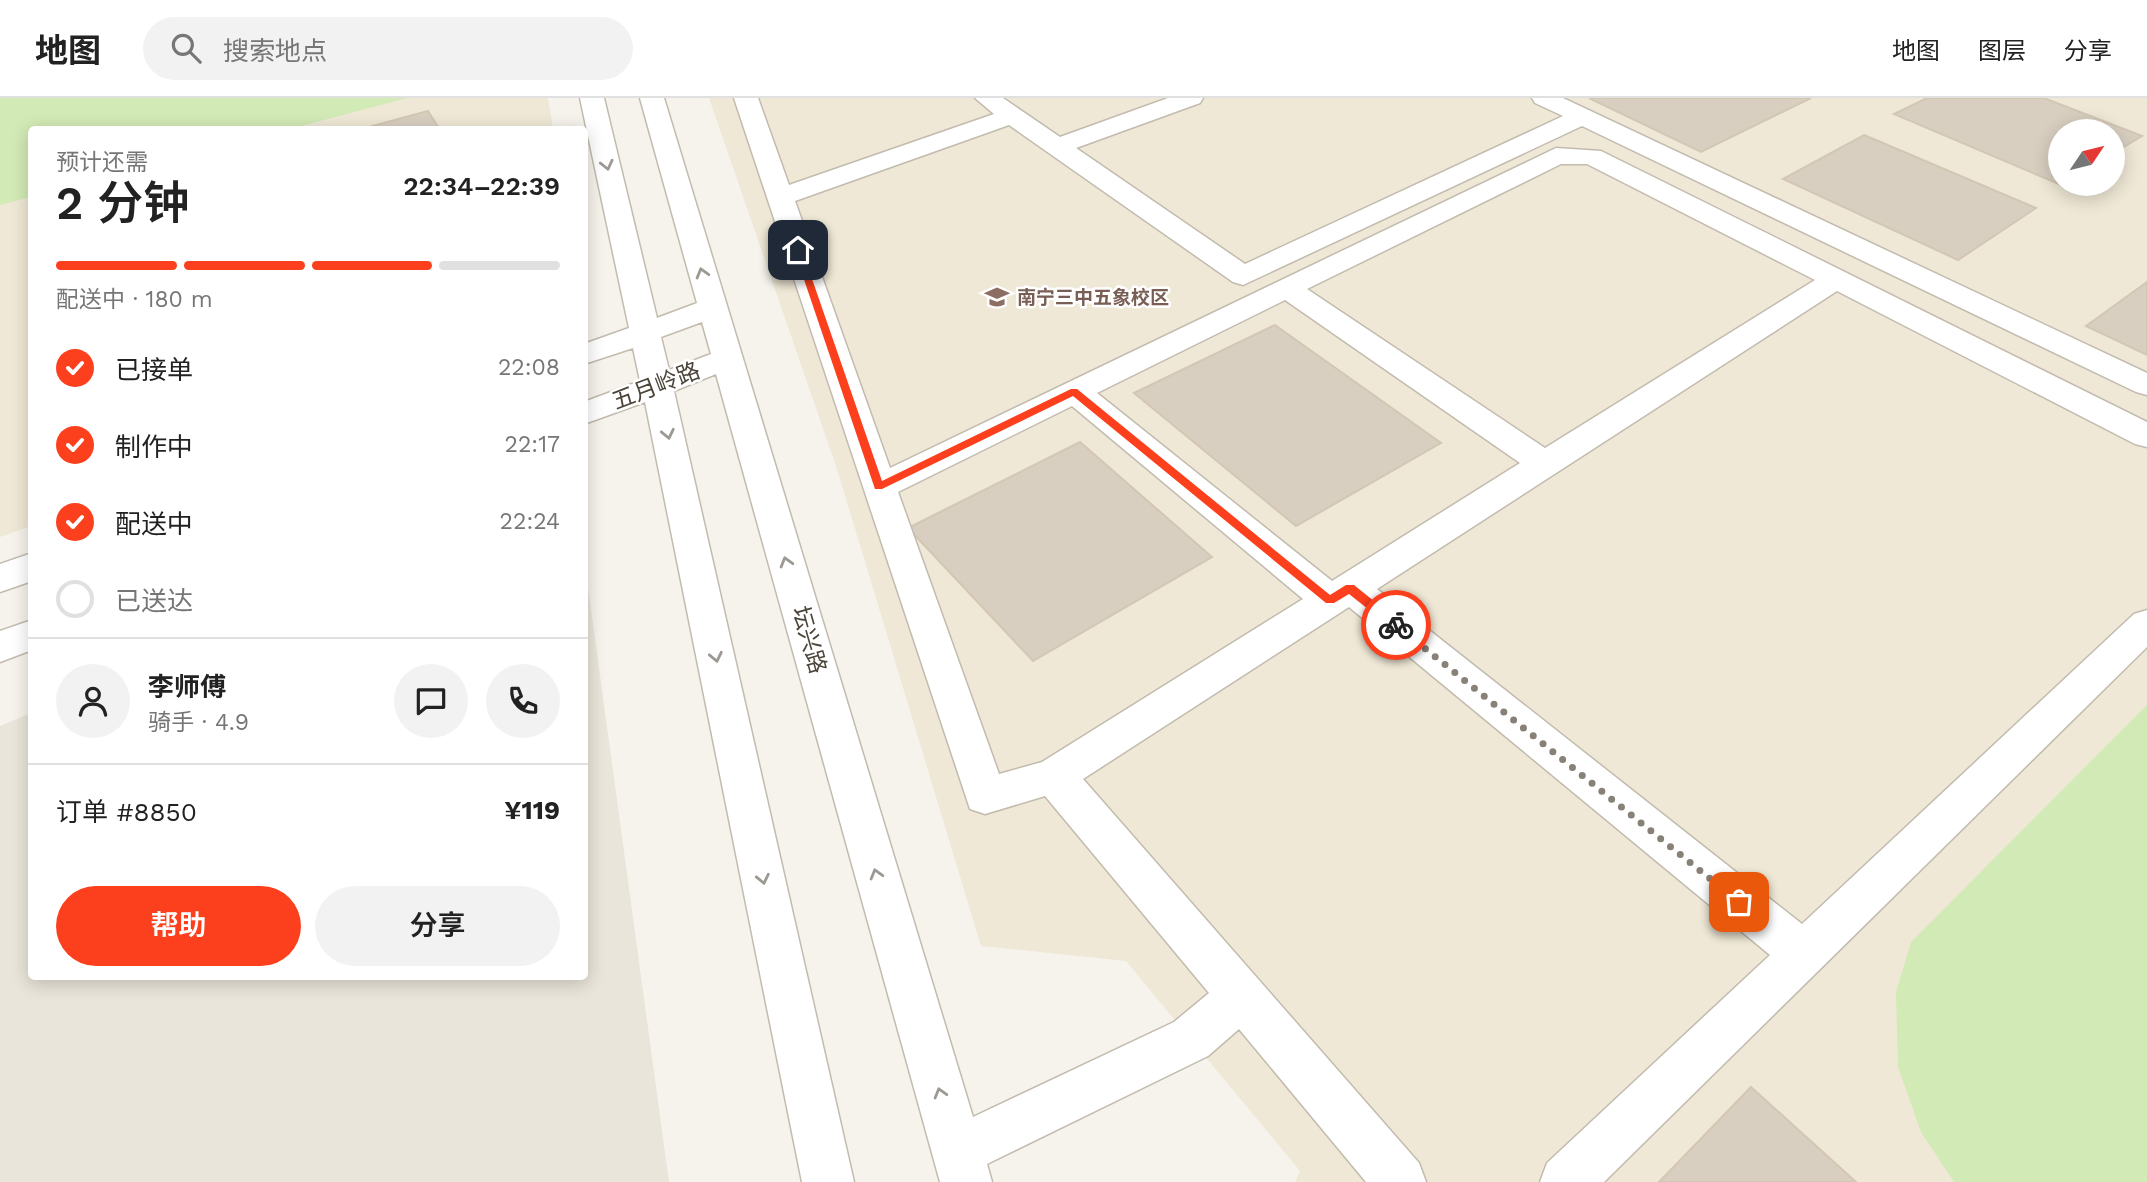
<!DOCTYPE html>
<html lang="zh">
<head>
<meta charset="utf-8">
<style>
	:root { --surface:#fff; --page:#f2f2f2; --text:#222; --muted:#767676; --line:#e0e0e0; --accent:#fc3f1d }
	body { margin:0; font-family:"Work Sans","Noto Sans SC",sans-serif; background:var(--page); color:var(--text); height:100vh; display:flex; flex-direction:column; font-size:26px; white-space:nowrap }
	* { box-sizing:border-box; margin:0 }
	p { font-size:23px; color:var(--muted) }
	.icon { flex:none; width:38px; height:38px; fill:none; stroke:currentColor; stroke-width:2; stroke-linecap:round; stroke-linejoin:round }
	.map { position:relative; flex:1; overflow:hidden }
	.side { position:absolute; left:28px; top:28px; width:560px; height:854px; display:flex; flex-direction:column; background:var(--surface); border-radius:7px; box-shadow:0 4px 18px #0003 }
	.side>* { flex:none }
	.needle { width:46px; rotate:55deg }
	.controls { position:absolute; left:2048px; top:21px; display:grid; gap:14px }
	.controls a { display:grid; place-items:center; width:77px; height:77px; border-radius:50%; background:var(--surface); box-shadow:0 4px 18px #0003; font-size:35px }
	.pin { position:absolute; display:grid; place-items:center; width:60px; height:60px; color:#fff; margin:-30px; border-radius:14px; box-shadow:0 4px 10px #0006 }
	.courier { position:absolute; display:grid; place-items:center; width:70px; height:70px; margin:-35px; border:5px solid #fc3f1d; border-radius:50%; background:#fff; color:#222; box-shadow:0 2px 9px #0007 }
	.overview em { font-style:normal; font-weight:600 }
	.overview div { display:flex; flex-direction:column-reverse }
	.overview { display:flex; align-items:center; justify-content:space-between; height:119px; padding:0 28px }
	h1 { font-size:46px; font-weight:600; line-height:52px }
	.bar { display:grid; grid-template-columns:repeat(4,1fr); gap:10px 7px; align-content:center; height:84px; padding:0 28px }
	.bar i { height:9px; border-radius:5px; background:var(--line) }
	.bar .active { background:var(--accent) }
	.bar p { grid-column:span 4 }
	.line { display:flex; align-items:center; gap:18px; padding:0 28px; border-top:2px solid var(--line) }
	.line div { flex:1 }
	.round { display:grid; place-items:center; flex:none; width:74px; height:74px; border-radius:37px; background:var(--page) }
	ol { padding:0 28px; list-style:none }
	li { display:flex; align-items:center; gap:21px; height:77px }
	li p { margin-inline-start:auto }
	li .icon { padding:7px; border-radius:50%; background:var(--accent); color:#fff; stroke-width:4 }
	li:last-child { color:var(--muted) }
	li i { width:38px; height:38px; border:4px solid var(--line); border-radius:50% }
	.cta { display:flex; gap:14px; margin-top:auto; padding:14px 28px }
	.cta a { flex:1; height:80px; border-radius:42px; background:var(--accent); color:#fff; font-size:28px; font-weight:600; line-height:80px; text-align:center }
	.cta a+a { background:var(--page); color:var(--text) }
	header { display:flex; align-items:center; gap:42px; box-sizing:border-box; height:98px; padding:0 35px; background:var(--surface); border-bottom:2px solid var(--line) }
	header strong { font-size:33px }
	nav { display:flex; gap:38px; margin-inline-start:auto; font-size:24px }
	.search { width:490px; height:63px; background:var(--page); display:flex; align-items:center; gap:18px; box-sizing:border-box; padding:0 24px; border-radius:38px; color:var(--muted); font-size:26px }
	.map>svg:first-child { display:block }
	.residential { fill:#eae5da }
	.education { fill:#efe8d6; fill-rule:evenodd }
	.green { fill:#d2eab5 }
	.building { fill:#d8cfc1; stroke:#d3c7b4; stroke-width:2 }
	.lines { fill:none; stroke-linecap:round; stroke-linejoin:round }
	.minor-casing { stroke:#c2bbae; stroke-width:3 }
	.minor { fill:#fff; fill-rule:evenodd }
	.oneway { stroke:#9c9892 }
	.route { fill:#fc3f1d }
	.done { stroke:#878178; stroke-width:7; stroke-dasharray:0 12.6 }
	.labels { text-anchor:middle; dominant-baseline:central; stroke-width:5; stroke-linejoin:round; paint-order:stroke }
	.far-education-label { font-size:19px; font-weight:bold; fill:#785e54; stroke:#fff; text-anchor:start }
	.street-label { font-size:23px; fill:#4b4439; stroke:#fff }
</style>
</head>
<body>
<header>
<strong>地图</strong>
<div class="search"><svg class="icon" aria-label="search" viewBox="0 0 24 24"><circle cx="10" cy="10" r="6"/><path d="M15 15l6 6"/></svg>搜索地点</div>
<nav><a>地图</a><a>图层</a><a>分享</a></nav>
</header>
<div class="map">
<svg width="2147" height="1084" viewBox="0 0 2147 1084">
	<rect width="100%" height="100%" fill="#f6f3ec"/>
	<path class="residential" d="M585,479L587,482L669,1084H0V628L31,615L32,878H584Z"/>
	<g class="education">
		<path d="M0,0H548L553,31L32,32L31,428L0,439Z"/>
		<path d="M709,0H2147V1084H1295L1300,1073L1126,863L981,848L837,371ZM2060,33H2112V86H2060Z"/>
	</g>
	<g class="green">
		<path d="M0,0H407L290,31L32,32L31,99L0,107Z"/>
		<path d="M2147,607V1084H1954L1921,1034L1898,969L1896,894L1911,844Z"/>
	</g>
	<g class="building">
		<path d="M1589,0H1811L1701,54Z"/>
		<path d="M1927,0H2044L2142,38L2112,56V33H2060L2061,87L1894,16Z"/>
		<path d="M428,13L440,32H358Z"/>
		<path d="M1864,37L2036,110L1958,162L1783,81Z"/>
		<path d="M2147,184V257L2086,228Z"/>
		<path d="M1275,227L1441,345L1296,428L1134,295Z"/>
		<path d="M1080,344L1212,459L1033,563L908,430Z"/>
		<path d="M1751,989L1856,1084H1659Z"/>
	</g>
	<g class="lines">
		<g class="minor-casing">
			<g id="minor">
				<path d="M580,0H604L657,220L697,205L640,0H664L973,1019L1174,924L1209,895L1045,698L985,716L970,711L734,0H758L789,87L994,16L975,0H1003L1060,39L1168,0H1203L1200,5L1076,50L1245,166L1563,18L1535,5L1532,0H1563L2147,275V297L2136,294L1582,28L1243,187L1233,184L1009,27L795,103L890,370L1556,50L1601,53L2147,324V349L2135,346L1837,193L1377,491L1802,826L2134,516L2147,512V549L1604,1084H1540L1547,1065L1770,857L1349,509L1083,681L1419,1065L1426,1084H1366L1239,931L1208,958L987,1066L992,1084H940L716,276L674,293L854,1084H802L645,304L584,326V304L640,283L633,250L584,266V246L629,230ZM1561,66H1587L1815,182L1545,350L1307,191ZM1285,202L1520,365L1332,483L1097,295ZM702,224L711,256L669,272L661,239ZM1072,308L1303,501L1042,664L999,676L898,394Z"/>
				<path d="M32,455V483L0,494V466Z"/>
				<path d="M32,522V552L0,564V533Z"/>
			</g>
		</g>
		<use href="#minor" class="minor"/>
	</g>
	<defs><path id="oneway-chevron" d="M-2-3.5L2.5 0L-2 3.5" fill="none" stroke-width="1.6" stroke-linecap="round" stroke-linejoin="round" transform="scale(1.75)"/></defs>
	<g class="oneway">
		<use href="#oneway-chevron" transform="translate(607 67) rotate(77)"/>
		<use href="#oneway-chevron" transform="translate(702 175) rotate(-106)"/>
		<use href="#oneway-chevron" transform="translate(668 336) rotate(78)"/>
		<use href="#oneway-chevron" transform="translate(786 464) rotate(-106)"/>
		<use href="#oneway-chevron" transform="translate(716 559) rotate(78)"/>
		<use href="#oneway-chevron" transform="translate(876 776) rotate(-106)"/>
		<use href="#oneway-chevron" transform="translate(763 781) rotate(78)"/>
		<use href="#oneway-chevron" transform="translate(940 995) rotate(-106)"/>
	</g>
	<path class="route" d="M798,149L802,152L882,383L1071,291H1077L1330,497L1346,487H1354L1400,524V530H1392L1349,496L1334,505H1326L1073,298L882,391H875L794,152Z"/>
	<g class="lines">
		<path class="done" d="M1396,527L1739,804"/>
	</g>
	<defs>
		<g id="school-bare" transform="scale(1.89)"><path d="M0-5L7-2L0 1L-7-2ZM-4 1L0 2.5L4 1V4Q0 6-4 4Z" fill="#8d6e63" stroke="#fff" stroke-width="2.5" paint-order="stroke"/></g>
	</defs>
	<g fill-rule="evenodd">
		<use href="#school-bare" x="997" y="199"/>
	</g>
	<g class="labels">
		<g class="far-education-label">
			<text x="1017" y="199">南宁三中五象校区</text>
		</g>
		<g class="street-label">
			<text transform="translate(656 288) rotate(-21)">五月岭路</text>
			<text transform="translate(809 542) rotate(74)">坛兴路</text>
		</g>
	</g>
</svg>
<div class="controls">
<a><svg class="needle" viewBox="-14 -14 28 28"><path d="M0-13l5 13h-10z" fill="#e53935"/><path d="M0 13l5-13h-10z" fill="#767676"/></svg></a>
</div>
<div class="pin" style="left:1739px;top:804px;background:#ea580c"><svg class="icon" aria-label="bag" viewBox="0 0 24 24"><path d="M5 8h14l-1 12H6zM9 8a3 3 0 0 1 6 0"/></svg></div>
<div class="pin" style="left:798px;top:152px;background:#1f2937"><svg class="icon" aria-label="home" viewBox="0 0 24 24"><path d="M3 11l9-7 9 7M6 9v11h12V9"/></svg></div>
<div class="courier" style="left:1396px;top:527px"><svg class="icon" aria-label="bike" viewBox="0 0 24 24"><circle cx="6" cy="16" r="4"/><circle cx="18" cy="16" r="4"/><path d="M6 16l4-8h5l3 8M10 8l3 8H6M13 5h3"/></svg></div>
<section class="side">
<div class="overview"><div><h1>2 分钟</h1><p>预计还需</p></div><em>22:34–22:39</em></div>
<div class="bar"><i class="active"></i><i class="active"></i><i class="active"></i><i></i><p>配送中 · 180 m</p></div>
<ol>
<li><svg class="icon" aria-label="check" viewBox="0 0 24 24"><path d="M5 12l5 5 9-10"/></svg>已接单<p>22:08</p></li>
<li><svg class="icon" aria-label="check" viewBox="0 0 24 24"><path d="M5 12l5 5 9-10"/></svg>制作中<p>22:17</p></li>
<li><svg class="icon" aria-label="check" viewBox="0 0 24 24"><path d="M5 12l5 5 9-10"/></svg>配送中<p>22:24</p></li>
<li><i></i>已送达</li>
</ol>
<div class="line" style="height:126px"><a class="round"><svg class="icon" aria-label="person" viewBox="0 0 24 24"><circle cx="12" cy="8" r="4"/><path d="M4 21q1-7 8-7t8 7"/></svg></a><div><b>李师傅</b><p>骑手 · 4.9</p></div><a class="round"><svg class="icon" aria-label="chat" viewBox="0 0 24 24"><path d="M4 5h16v11H9l-5 4z"/></svg></a><a class="round"><svg class="icon" aria-label="phone" viewBox="0 0 24 24"><path d="M5 4h4l2 5-3 2q2 4 5 5l2-3 5 2v4C11 20 4 13 5 4z"/></svg></a></div>
<div class="line" style="height:91px"><div>订单 #8850</div><b>¥119</b></div>
<div class="cta"><a>帮助</a><a>分享</a></div>
</section>
</div>
</body>
</html>
